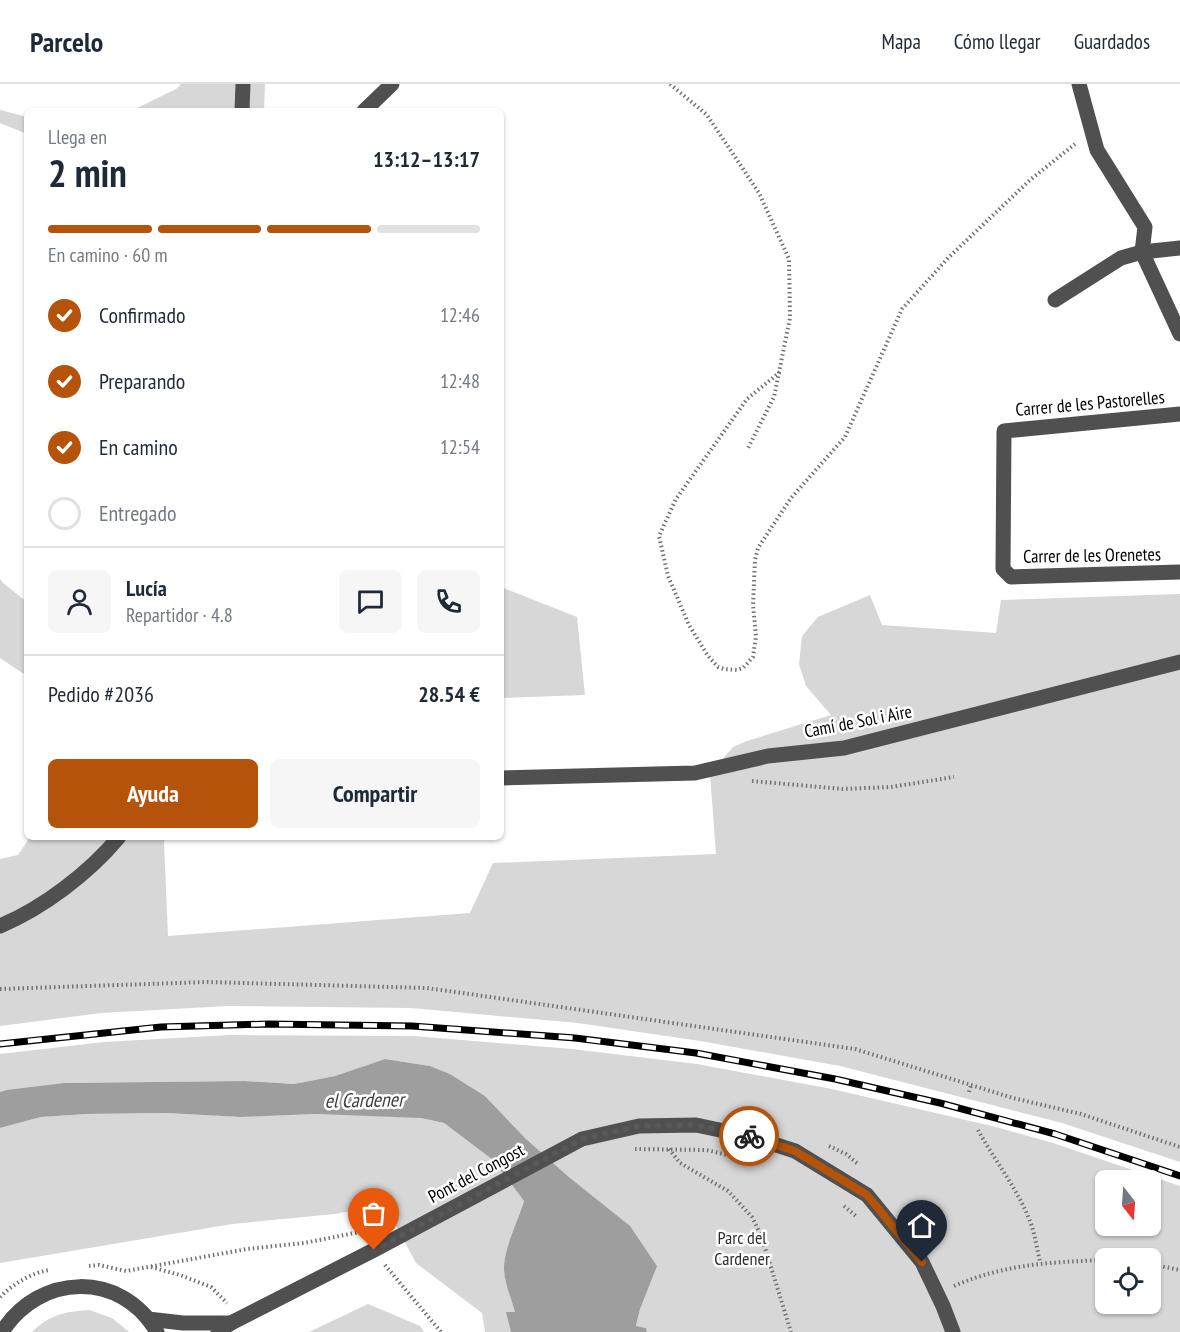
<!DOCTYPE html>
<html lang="es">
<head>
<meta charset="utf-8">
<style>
	:root { --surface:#fff; --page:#f6f6f7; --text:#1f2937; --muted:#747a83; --line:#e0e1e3; --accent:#b45309 }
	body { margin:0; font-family:"PT Sans Narrow",sans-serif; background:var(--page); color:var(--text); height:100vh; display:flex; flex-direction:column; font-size:22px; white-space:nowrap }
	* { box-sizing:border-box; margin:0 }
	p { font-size:20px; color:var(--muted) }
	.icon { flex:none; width:33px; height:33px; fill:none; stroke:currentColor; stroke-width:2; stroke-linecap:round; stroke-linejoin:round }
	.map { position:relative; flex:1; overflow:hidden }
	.drawer { position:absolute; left:24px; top:24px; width:480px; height:732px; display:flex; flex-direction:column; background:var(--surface); border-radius:9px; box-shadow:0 2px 4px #0004 }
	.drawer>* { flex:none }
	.needle { width:39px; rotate:163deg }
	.fabs { position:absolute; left:1095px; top:1086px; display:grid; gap:12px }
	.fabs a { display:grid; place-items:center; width:66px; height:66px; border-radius:9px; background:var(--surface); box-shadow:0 2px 4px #0004; font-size:30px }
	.pin { position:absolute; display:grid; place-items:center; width:51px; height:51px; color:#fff; margin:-62px -26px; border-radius:50% 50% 50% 0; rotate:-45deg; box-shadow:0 0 6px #0007 }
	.pin .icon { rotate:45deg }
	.courier { position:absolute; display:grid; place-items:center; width:60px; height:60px; margin:-30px; border:4px solid #b45309; border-radius:50%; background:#fff; color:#222; box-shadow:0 2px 8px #0007 }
	.summary em { font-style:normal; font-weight:800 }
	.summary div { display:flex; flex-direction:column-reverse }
	.summary { display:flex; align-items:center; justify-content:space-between; height:102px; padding:0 24px }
	h1 { font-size:39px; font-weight:800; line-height:45px }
	.bar { display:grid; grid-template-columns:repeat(4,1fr); gap:9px 6px; align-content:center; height:72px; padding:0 24px }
	.bar i { height:8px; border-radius:4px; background:var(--line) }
	.bar .current { background:var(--accent) }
	.bar p { grid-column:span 4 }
	.line { display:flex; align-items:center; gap:15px; padding:0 24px; border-top:2px solid var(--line) }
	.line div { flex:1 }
	.round { display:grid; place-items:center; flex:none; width:63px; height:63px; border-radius:9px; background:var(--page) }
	ol { padding:0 24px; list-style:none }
	li { display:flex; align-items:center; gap:18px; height:66px }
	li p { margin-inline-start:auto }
	li .icon { padding:6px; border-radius:50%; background:var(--accent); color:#fff; stroke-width:4 }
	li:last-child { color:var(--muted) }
	li i { width:33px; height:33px; border:3px solid var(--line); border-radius:50% }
	.primary-button { display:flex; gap:12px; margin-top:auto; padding:12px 24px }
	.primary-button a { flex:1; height:69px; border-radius:9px; background:var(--accent); color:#fff; font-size:24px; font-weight:800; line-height:69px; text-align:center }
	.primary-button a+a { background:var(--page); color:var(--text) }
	header { display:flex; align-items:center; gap:36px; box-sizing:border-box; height:84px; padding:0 30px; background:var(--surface); border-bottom:2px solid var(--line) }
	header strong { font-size:28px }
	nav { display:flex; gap:33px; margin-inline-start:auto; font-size:21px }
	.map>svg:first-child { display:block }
	.green { fill:#d7d7d7; fill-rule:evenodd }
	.water { fill:#9e9e9e }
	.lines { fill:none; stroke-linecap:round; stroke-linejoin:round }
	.path { stroke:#727272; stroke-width:4; stroke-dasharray:1.5 3; stroke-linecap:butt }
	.minor { stroke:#505050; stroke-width:15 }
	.rail-casing { stroke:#000; stroke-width:7 }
	.rail { stroke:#fff; stroke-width:4.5; stroke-dasharray:14; stroke-linecap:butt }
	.done { stroke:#595959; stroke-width:6; stroke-dasharray:0 10.8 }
	.route { stroke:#b45309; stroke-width:8 }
	.labels { text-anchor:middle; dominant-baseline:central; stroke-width:5; stroke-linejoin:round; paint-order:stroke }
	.street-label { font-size:18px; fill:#000; stroke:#fff }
	.park-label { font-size:18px; fill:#2e2e2e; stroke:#fff }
	.water-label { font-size:20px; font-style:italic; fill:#3f3f3f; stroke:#fff }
</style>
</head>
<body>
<header>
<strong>Parcelo</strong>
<nav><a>Mapa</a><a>Cómo llegar</a><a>Guardados</a></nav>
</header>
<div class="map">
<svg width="1180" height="1248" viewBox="0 0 1180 1248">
	<rect width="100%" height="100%" fill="#fff"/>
	<g class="green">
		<path d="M181,0H265L264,27H131L176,5Z"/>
		<path d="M0,26L27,33V50L0,39Z"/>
		<path d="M0,495L3,499L27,518V592L0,574Z"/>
		<path d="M501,503L577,533L585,611L501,614Z"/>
		<path d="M1180,510V1078L1062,1039L840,982L700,957L578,939L411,924L228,922L101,929L0,942V775L18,771L30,753H166L164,758L168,852L470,829L493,779L716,770L710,690L733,663L747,657L831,631L806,602L799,580L802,552L818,533L870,511L882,541L996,549L1001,516Z"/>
		<path d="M230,951L413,952L572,965L697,980L832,1005L996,1043L1053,1059L1180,1102V1248H647L646,1244L636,1243L640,1225L570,1094L525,1054L485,1012L450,990L430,982L385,975L335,992L294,1000L245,997L64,999L0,1008V970L104,958ZM1106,1096H1150V1142H1106ZM1106,1174H1150V1220H1106Z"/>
		<path d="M166,1029L240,1033L317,1030L397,1031L421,1034L444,1039L493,1076L524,1117C518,1137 503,1166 504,1186C506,1201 511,1215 515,1228H507L511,1248H485L482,1229L416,1179L385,1121L335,1130L232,1140L0,1179V1044L41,1033L87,1030Z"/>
		<path d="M368,1220L420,1242L424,1248H309Z"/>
		<path d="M89,1226L112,1234L129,1248H32C50,1230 65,1228 89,1226Z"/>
	</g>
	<path class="water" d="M385,975L430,982L450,990L485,1012L525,1054L570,1094L630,1142L657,1182L640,1225L636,1242L646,1244L647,1248H511L506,1228H515C511,1214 505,1200 504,1186C503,1166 518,1137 524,1117L493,1076L444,1039L421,1034L317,1030L240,1033L166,1029L87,1030L41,1033L0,1044V1008L7,1006L64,999L245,997L294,1000L335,992Z"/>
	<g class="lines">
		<g class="path">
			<path d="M670,0L707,31L759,109L789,175L790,234L774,313L748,364"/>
			<path d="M780,288L747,315L676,415L659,452L668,492L689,541L708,572L718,583L724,585L737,586L743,584L753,573L756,552L753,521L755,476L758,464L791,414L845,353L902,225L948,174L1030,96L1075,60"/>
			<path d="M752,697L843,705L891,703L954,693"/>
			<path d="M0,905L207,898L427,904L855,965L1013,1014L1081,1030L1180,1063"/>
			<path d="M969,1008L971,1001"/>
			<path d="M978,1046C995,1077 1017,1104 1030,1137C1035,1150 1037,1165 1040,1178"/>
			<path d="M829,1062L846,1070L858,1080"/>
			<path d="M635,1065L706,1066L755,1077"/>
			<path d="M669,1065L680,1079L728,1107L752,1133L761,1151L791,1248"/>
			<path d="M844,1122L857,1133"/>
			<path d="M908,1126L924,1146"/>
			<path d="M1150,1180L1180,1186"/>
			<path d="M385,1181L441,1248"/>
			<path d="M89,1182L99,1181L126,1187L247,1165L304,1159L365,1147"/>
			<path d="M151,1183L180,1191L211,1203L227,1219"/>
			<path d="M954,1202C1005,1180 1051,1178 1106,1176"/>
			<path d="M0,1213C13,1200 31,1189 49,1186"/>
		</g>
		<g class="minor">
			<path d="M1079,0L1097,66L1145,143L1142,168L1180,250"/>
			<path d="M242,27L243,0"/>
			<path d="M364,27L392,0"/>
			<path d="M1055,216L1121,174L1142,168L1180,164"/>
			<path d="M1180,330L1004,347L1003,485L1011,493L1180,488"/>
			<path d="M501,694L695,689L768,672L844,664L1180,578"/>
			<path d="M0,842C43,824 89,789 119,753"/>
			<path d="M148,1235L183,1239H231"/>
			<path d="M2,1248C39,1189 121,1186 157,1248"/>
			<path d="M218,1248L231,1239L374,1166L582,1055L639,1042L696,1041L748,1052L795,1067L867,1111L922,1178L943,1222L953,1248"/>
		</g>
		<g class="rail-casing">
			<path id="rail" d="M0,960L161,943L268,940L412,942L575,954L696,969L835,995L940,1019L1055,1050L1180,1092"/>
		</g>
		<use href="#rail" class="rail"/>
	</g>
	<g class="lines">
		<path class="done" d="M374,1166L582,1055L639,1042L696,1041L749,1052"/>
		<path class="route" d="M749,1052L795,1067L867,1111L922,1178"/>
	</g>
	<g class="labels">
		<g class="street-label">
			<text transform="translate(1090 319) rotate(-5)">Carrer de les Pastorelles</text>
			<text transform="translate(1092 471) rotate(-1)">Carrer de les Orenetes</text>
			<text transform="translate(858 637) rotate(-11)">Camí de Sol i Aire</text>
			<text transform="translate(476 1089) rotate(-28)">Pont del Congost</text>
		</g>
		<g class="park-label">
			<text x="742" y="1153">Parc del<tspan x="742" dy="21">Cardener</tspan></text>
		</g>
		<g class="water-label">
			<text transform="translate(364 1016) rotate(-1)">el Cardener</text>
		</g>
	</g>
</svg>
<div class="fabs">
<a><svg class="needle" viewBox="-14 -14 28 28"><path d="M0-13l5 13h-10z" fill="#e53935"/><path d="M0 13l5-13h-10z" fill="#747a83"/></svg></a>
<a><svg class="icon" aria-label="locate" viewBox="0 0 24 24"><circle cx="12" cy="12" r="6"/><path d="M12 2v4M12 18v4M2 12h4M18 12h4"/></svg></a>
</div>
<div class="pin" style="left:374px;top:1166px;background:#ea580c"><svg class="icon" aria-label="bag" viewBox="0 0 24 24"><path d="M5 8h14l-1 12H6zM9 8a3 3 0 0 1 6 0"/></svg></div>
<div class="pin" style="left:922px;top:1178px;background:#1f2937"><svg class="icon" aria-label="home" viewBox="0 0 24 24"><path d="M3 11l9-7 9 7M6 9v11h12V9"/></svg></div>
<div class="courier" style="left:749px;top:1052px"><svg class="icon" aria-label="bike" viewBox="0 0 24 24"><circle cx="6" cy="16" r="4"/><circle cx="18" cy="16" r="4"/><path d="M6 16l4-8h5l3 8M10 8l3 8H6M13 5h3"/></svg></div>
<section class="drawer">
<div class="summary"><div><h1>2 min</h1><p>Llega en</p></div><em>13:12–13:17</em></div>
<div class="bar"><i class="current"></i><i class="current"></i><i class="current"></i><i></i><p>En camino · 60 m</p></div>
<ol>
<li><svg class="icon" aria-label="check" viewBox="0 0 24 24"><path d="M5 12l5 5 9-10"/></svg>Confirmado<p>12:46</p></li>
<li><svg class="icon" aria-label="check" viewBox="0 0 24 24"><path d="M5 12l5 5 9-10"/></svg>Preparando<p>12:48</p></li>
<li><svg class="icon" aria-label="check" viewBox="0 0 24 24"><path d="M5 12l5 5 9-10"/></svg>En camino<p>12:54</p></li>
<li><i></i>Entregado</li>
</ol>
<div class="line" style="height:108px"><a class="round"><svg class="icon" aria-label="person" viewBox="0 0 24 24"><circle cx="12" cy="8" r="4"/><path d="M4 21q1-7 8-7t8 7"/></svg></a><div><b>Lucía</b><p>Repartidor · 4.8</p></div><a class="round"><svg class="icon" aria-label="chat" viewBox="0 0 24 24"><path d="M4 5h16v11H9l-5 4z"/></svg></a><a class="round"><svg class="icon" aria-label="phone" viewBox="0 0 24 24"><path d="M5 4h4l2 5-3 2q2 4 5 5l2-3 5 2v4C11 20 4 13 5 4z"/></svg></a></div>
<div class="line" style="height:78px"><div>Pedido #2036</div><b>28.54 €</b></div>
<div class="primary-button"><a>Ayuda</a><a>Compartir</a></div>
</section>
</div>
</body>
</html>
